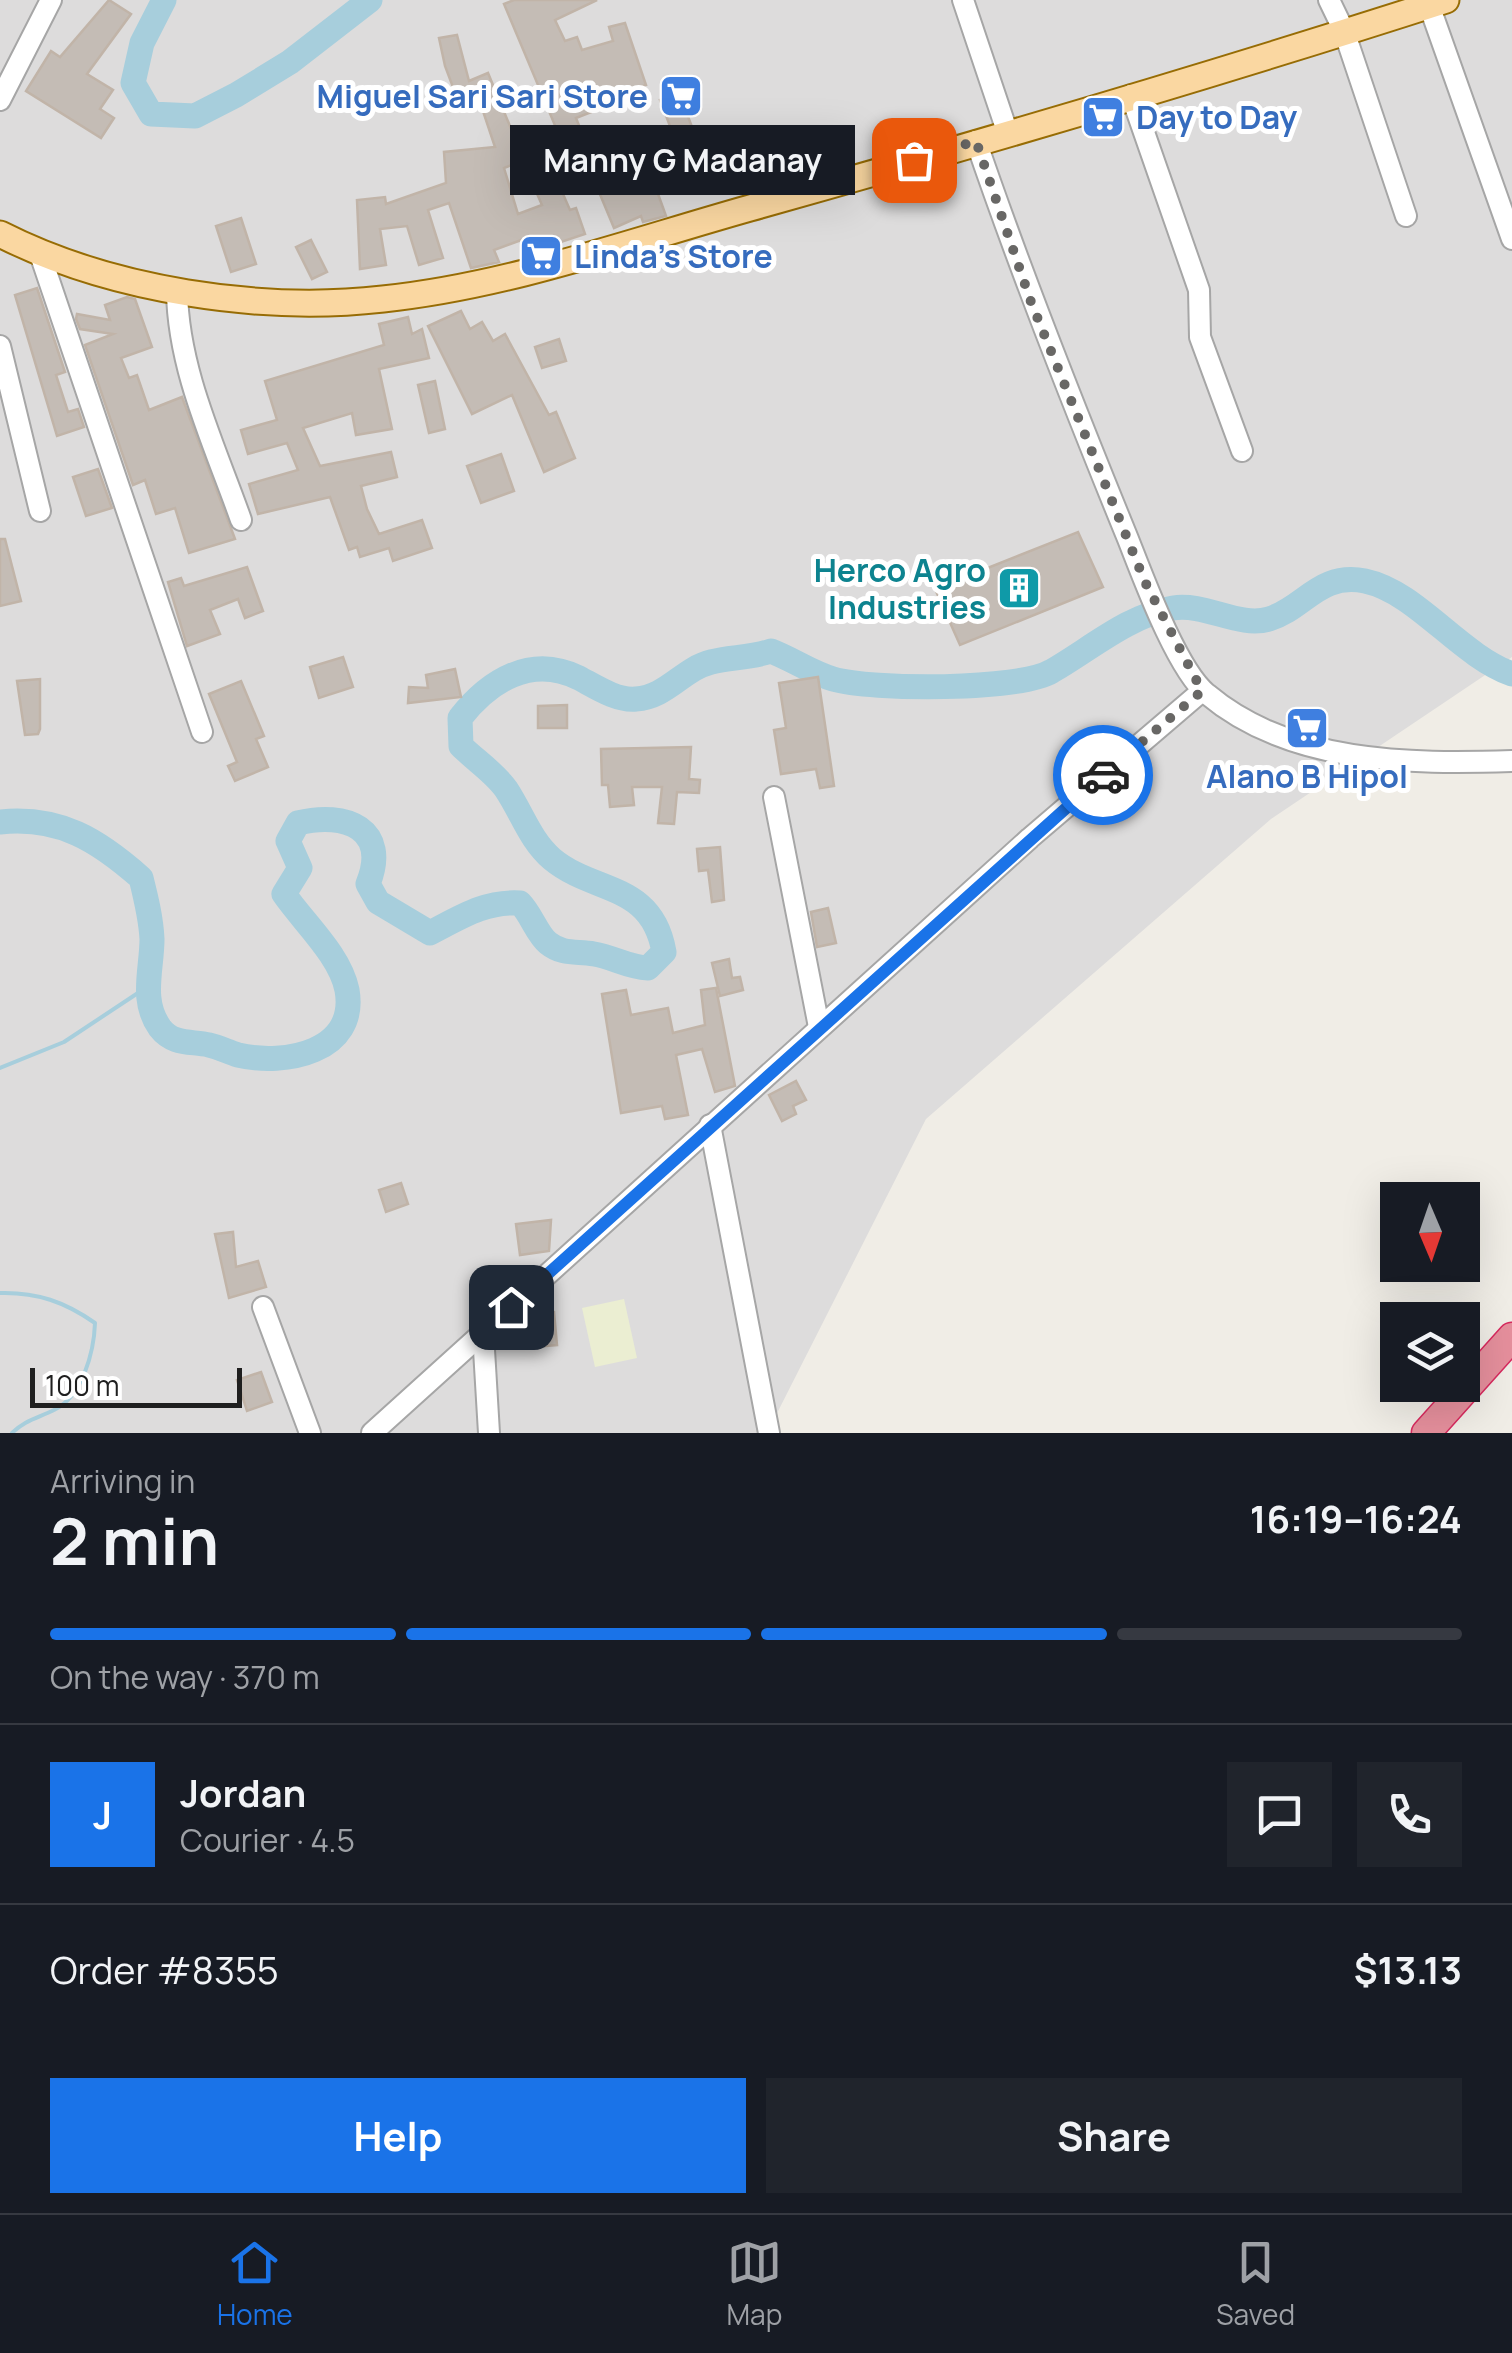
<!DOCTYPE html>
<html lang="en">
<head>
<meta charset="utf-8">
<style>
	:root { --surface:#171b24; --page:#20242c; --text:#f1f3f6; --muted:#9ea1a6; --line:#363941; --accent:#1a73e8 }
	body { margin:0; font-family:Manrope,sans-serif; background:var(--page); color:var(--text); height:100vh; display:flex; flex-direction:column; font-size:38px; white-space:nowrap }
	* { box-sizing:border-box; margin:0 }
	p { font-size:32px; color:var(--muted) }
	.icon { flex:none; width:55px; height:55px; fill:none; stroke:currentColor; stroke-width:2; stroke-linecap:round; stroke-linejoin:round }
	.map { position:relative; height:1433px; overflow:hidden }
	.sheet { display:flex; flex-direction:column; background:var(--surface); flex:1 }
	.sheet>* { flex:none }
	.needle { width:65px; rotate:178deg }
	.tools { position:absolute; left:1380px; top:1182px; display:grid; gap:20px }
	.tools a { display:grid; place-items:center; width:100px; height:100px; border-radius:0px; background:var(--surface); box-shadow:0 10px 40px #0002; font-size:50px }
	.scale { position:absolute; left:30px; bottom:25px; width:212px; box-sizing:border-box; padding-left:10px; border:5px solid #1f1f1f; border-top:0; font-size:28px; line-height:35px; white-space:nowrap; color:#1f1f1f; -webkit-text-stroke:8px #fff; paint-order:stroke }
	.pin { position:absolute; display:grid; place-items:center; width:85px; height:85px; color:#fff; margin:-42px; border-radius:20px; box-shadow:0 5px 15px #0006 }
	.courier { position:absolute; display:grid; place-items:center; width:100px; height:100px; margin:-50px; border:8px solid #1a73e8; border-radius:50%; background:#fff; color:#222; box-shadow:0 2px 12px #0007 }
	.bubble { position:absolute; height:70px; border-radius:0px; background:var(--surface); box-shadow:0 10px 40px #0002; font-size:32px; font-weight:700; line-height:70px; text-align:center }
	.head em { font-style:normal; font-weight:700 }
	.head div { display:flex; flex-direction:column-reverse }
	.head { display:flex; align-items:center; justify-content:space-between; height:170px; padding:0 50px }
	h1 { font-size:65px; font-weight:700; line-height:75px }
	.bar { display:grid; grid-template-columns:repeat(4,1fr); gap:15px 10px; align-content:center; height:120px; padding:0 50px }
	.bar i { height:12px; border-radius:8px; background:var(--line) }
	.bar .active { background:var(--accent) }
	.bar p { grid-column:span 4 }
	.line { display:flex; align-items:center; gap:25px; padding:0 50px; border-top:2px solid var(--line) }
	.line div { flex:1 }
	.round { display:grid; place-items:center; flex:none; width:105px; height:105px; border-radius:0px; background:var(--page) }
	.primary-button { display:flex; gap:20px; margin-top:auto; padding:20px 50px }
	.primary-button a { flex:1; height:115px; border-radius:0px; background:var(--accent); color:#fff; font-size:40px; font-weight:700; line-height:115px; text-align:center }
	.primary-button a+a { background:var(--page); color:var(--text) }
	.tabs { display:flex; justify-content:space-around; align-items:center; height:140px; border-top:2px solid var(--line); background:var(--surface); font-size:28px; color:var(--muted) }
	.tabs a { display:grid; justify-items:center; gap:5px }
	.tabs .active { color:var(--accent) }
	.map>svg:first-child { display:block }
	.residential { fill:#dddcdc }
	.farmland { fill:#ebeed2 }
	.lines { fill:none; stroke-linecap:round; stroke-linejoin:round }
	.stream { stroke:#a7cedc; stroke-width:4 }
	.river { stroke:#a7cedc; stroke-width:25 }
	.building { fill:#c4bcb5; stroke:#c1b4a8; stroke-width:2.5 }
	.minor-casing { stroke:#a6a6a6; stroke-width:24 }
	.major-casing { stroke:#976c04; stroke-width:29 }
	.highway-casing { stroke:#d72a5e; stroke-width:31 }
	.minor { stroke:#fff; stroke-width:20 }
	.major { stroke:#fad7a1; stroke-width:25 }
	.highway { stroke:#e58f9c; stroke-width:28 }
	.done { stroke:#686765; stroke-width:10; stroke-dasharray:0 18 }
	.route { stroke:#1a73e8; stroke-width:12 }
	.labels { text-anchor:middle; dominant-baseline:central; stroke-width:10; stroke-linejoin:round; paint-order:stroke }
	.shop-label { font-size:32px; font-weight:bold; fill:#366cbe; stroke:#fff; text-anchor:start }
	.culture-label { font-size:32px; font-weight:bold; fill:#0d838f; stroke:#fff; text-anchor:end }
</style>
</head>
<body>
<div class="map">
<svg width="1512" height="1433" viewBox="0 0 1512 1433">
	<rect width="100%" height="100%" fill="#f0ede6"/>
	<path class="residential" d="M0,0H1512V657L1271,819L926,1119L767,1433H0Z"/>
	<path class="farmland" d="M624,1299L637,1358L595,1367L582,1308Z"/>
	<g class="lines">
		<g class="stream">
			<path d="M0,1068L64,1042L147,987"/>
			<path d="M0,1293C37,1292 65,1302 95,1323C94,1351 83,1396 54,1410C38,1418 25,1420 12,1433"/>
		</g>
		<g class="river">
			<path d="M164,0L142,43L133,83L151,114L195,116L236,95L290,62L370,0"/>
			<path d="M0,822C60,816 98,840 141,878C146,898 151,918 152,939C152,970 140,1000 160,1028C173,1045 191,1041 209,1045C219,1047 228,1052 238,1055C285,1066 358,1052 347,990C340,955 304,923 284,894L300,868L288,841L298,823C346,811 390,829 368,884L378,902L430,933C461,917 485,901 520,903C531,914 537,934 548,943C563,955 576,951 594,954C613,957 627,967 648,968L664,952C652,882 594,894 552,859C530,840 522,813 506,789C495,773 475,760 461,746L460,718C489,681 531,654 579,678C596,687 617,701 636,699C667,697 683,669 711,662C730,657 751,658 771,651C792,659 812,673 833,679C871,690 1019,691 1052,671C1089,650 1129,615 1173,608C1206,603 1239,628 1269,619C1305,608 1319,572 1365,581C1417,592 1459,655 1512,674"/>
		</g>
	</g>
	<g class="building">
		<path d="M109,0L131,14L87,74L113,90L100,109L114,118L101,138L26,91L51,51L60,57Z"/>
		<path d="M514,0H597L555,20L565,41L577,37L582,50L613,41L609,27L625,23L646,85L625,92L627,98L576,118L592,158L572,166L504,4Z"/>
		<path d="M457,35L469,81L488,73L524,160L504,168L518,214L542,205L534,187L556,178L570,210L576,208L585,234L528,253L524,239L494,250L499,262L471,268L449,203L428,210L443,258L419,265L407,226L380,229L386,265L360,269L357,200L385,197L386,204L446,183L444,152L495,147L479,99L460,106L445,66L439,38Z"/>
		<path d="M679,93L692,127L673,134L660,100Z"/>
		<path d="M705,151L715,185L691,192L681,158Z"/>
		<path d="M610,159L624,191L653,180L666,216L643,222L641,216L614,228L589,168Z"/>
		<path d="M241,218L256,264L231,272L216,226Z"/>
		<path d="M311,240L327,272L312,279L296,247Z"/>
		<path d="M37,288L65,372L56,375L68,412L78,409L84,427L57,436L15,295Z"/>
		<path d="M127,297L135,299L152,347L121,358L129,378L137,375L149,410L182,397L235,539L189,553L175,508L156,514L145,480L133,485L85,345L113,334L80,329L76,319L77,314L110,320L105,305Z"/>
		<path d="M461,311L470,329L482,322L493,341L505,334L549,415L556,412L575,458L544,472L512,395L472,414L428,326Z"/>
		<path d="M408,317L412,334L422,329L429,358L379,369L392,429L356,435L352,413L303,428L320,466L391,452L397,477L361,486L367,509L379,534L422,520L432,548L393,561L389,548L360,557L357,547L349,550L330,497L258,514L249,484L298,470L287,443L248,454L241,430L277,420L265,381L384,345L379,324Z"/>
		<path d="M559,339L566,361L542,368L535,347Z"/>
		<path d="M435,381L445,429L429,433L418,385Z"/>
		<path d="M501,454L514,491L481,503L467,466Z"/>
		<path d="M98,469L112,508L86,516L73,477Z"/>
		<path d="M1078,532L1103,587L960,645L935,589Z"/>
		<path d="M0,539H5L21,601L0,606Z"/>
		<path d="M247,567L263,611L245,618L238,599L210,610L220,634L187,646L168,582L181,578L184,586Z"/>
		<path d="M343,657L353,687L319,698L310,667Z"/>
		<path d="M455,669L461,697L408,703L409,687L428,688L426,675Z"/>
		<path d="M818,677L834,786L820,788L816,769L781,774L774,730L786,728L779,683Z"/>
		<path d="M40,679V729L38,734L25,735L17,681Z"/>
		<path d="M241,681L264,736L256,739L268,767L235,781L228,766L237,762L209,694Z"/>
		<path d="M567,705V728H538V706Z"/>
		<path d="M691,747L689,779L700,780L699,793L677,792L674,824L658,823L662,787H632L634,805L610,807L608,785H602L601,749Z"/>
		<path d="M720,847L724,900L712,902L708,870L699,871L697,849Z"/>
		<path d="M828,908L836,943L817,947L811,912Z"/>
		<path d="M729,959L732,978L740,977L743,990L720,996L712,963Z"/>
		<path d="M716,988L735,1086L715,1092L702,1049L676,1055L688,1115L665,1119L662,1106L621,1113L602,994L626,990L631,1015L668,1008L673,1033L705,1025L701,990Z"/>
		<path d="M796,1081L806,1100L793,1106L796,1114L782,1121L769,1095Z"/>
		<path d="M401,1183L408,1204L386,1212L379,1190Z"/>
		<path d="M551,1220L549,1251L520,1255L516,1224Z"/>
		<path d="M233,1232L236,1267L258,1261L266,1287L229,1298L215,1234Z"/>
		<path d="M554,1312L557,1345L534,1347L530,1314Z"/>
		<path d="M261,1372L272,1402L247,1411L237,1380Z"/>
	</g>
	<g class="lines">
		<g class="minor-casing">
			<g id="minor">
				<path d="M963,0L1007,131"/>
				<path d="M1329,0L1344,31L1406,216"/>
				<path d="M1429,5L1512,239"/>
				<path d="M1131,95L1199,290L1200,337L1242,451"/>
				<path d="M0,100L51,0"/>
				<path d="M976,141C1022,276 1074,407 1128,539C1143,577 1177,670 1207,694C1290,764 1409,764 1512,761"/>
				<path d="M40,254L202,732"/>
				<path d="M177,291C178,370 215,446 241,520"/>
				<path d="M0,346L40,511"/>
				<path d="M774,797L819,1027"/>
				<path d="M710,1125L769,1433"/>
				<path d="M263,1307L310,1433"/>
				<path d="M483,1333L489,1433"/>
				<path d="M372,1433L1030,838L1202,691"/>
			</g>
		</g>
		<g class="major-casing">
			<path id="major" d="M0,234C110,290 260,313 383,299C508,286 629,242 750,208C982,143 1216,74 1446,0"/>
		</g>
		<g class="highway-casing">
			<path id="highway" d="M1426,1433L1512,1337"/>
		</g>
		<use href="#minor" class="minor"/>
		<use href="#major" class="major"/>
		<use href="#highway" class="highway"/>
	</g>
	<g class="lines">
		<path class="done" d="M914,160L976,141L1031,302L1145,582L1202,691L1103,775"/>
		<path class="route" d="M511,1307L1103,775"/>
	</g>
	<defs>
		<g id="supermarket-square" transform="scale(2.25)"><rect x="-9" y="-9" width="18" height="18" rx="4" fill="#3f7fe0" stroke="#fff"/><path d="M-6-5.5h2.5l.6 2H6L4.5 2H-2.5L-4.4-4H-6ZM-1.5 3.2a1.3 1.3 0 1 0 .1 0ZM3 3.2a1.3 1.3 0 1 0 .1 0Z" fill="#fff"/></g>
		<g id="building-square" transform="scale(2.25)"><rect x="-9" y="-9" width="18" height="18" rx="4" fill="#0f9aa8" stroke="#fff"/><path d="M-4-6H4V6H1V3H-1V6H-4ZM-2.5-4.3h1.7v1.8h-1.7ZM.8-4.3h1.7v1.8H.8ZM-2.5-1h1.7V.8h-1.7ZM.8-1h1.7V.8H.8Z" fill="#fff"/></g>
	</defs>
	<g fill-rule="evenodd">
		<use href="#supermarket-square" x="681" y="96"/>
		<use href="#supermarket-square" x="1103" y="117"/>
		<use href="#supermarket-square" x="541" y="256"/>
		<use href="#building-square" x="1019" y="588"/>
		<use href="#supermarket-square" x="1307" y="728"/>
	</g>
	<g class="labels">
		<g class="shop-label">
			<text x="648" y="96" text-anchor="end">Miguel Sari Sari Store</text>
			<text x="1136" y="117">Day to Day</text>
			<text x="574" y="256">Linda's Store</text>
			<text x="1307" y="776" text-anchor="middle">Alano B Hipol</text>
		</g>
		<g class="culture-label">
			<text x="986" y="570">Herco Agro<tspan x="986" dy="37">Industries</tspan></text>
		</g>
	</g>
</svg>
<div class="tools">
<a><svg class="needle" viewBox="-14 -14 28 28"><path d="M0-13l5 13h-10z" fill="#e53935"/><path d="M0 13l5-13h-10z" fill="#9ea1a6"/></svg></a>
<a><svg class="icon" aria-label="layers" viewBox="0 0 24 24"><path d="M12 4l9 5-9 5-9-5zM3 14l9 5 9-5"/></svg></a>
</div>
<div class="scale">100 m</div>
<div class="pin" style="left:914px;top:160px;background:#ea580c"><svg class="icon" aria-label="bag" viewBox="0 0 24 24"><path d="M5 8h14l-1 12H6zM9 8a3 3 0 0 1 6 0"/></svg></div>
<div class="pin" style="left:511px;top:1307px;background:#1f2937"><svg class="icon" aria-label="home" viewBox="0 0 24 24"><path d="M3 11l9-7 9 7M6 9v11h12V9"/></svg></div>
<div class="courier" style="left:1103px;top:775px"><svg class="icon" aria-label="car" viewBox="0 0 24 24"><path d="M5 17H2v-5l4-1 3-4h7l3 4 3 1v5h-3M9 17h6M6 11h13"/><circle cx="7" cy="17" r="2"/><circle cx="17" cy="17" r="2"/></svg></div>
<div class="bubble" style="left:510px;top:125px;width:345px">Manny G Madanay</div>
</div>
<section class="sheet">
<div class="head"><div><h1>2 min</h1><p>Arriving in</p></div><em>16:19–16:24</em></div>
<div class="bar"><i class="active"></i><i class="active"></i><i class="active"></i><i></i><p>On the way · 370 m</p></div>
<div class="line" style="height:180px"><b class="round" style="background:var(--accent);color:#fff">J</b><div><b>Jordan</b><p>Courier · 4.5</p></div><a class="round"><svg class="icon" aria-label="chat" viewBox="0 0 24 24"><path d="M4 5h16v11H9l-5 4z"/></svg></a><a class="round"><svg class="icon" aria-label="phone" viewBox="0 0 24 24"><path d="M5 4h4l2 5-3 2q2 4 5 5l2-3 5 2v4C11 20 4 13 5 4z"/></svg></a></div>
<div class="line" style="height:130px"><div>Order #8355</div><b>$13.13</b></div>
<div class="primary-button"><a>Help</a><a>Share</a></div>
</section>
<nav class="tabs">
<a class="active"><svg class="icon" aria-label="home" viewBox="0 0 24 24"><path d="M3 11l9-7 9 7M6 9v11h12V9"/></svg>Home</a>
<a><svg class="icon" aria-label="map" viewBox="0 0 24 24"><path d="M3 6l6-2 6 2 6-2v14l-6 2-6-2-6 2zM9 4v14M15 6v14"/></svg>Map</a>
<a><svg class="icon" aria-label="saved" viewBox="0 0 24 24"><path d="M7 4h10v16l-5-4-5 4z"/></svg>Saved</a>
</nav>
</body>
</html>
